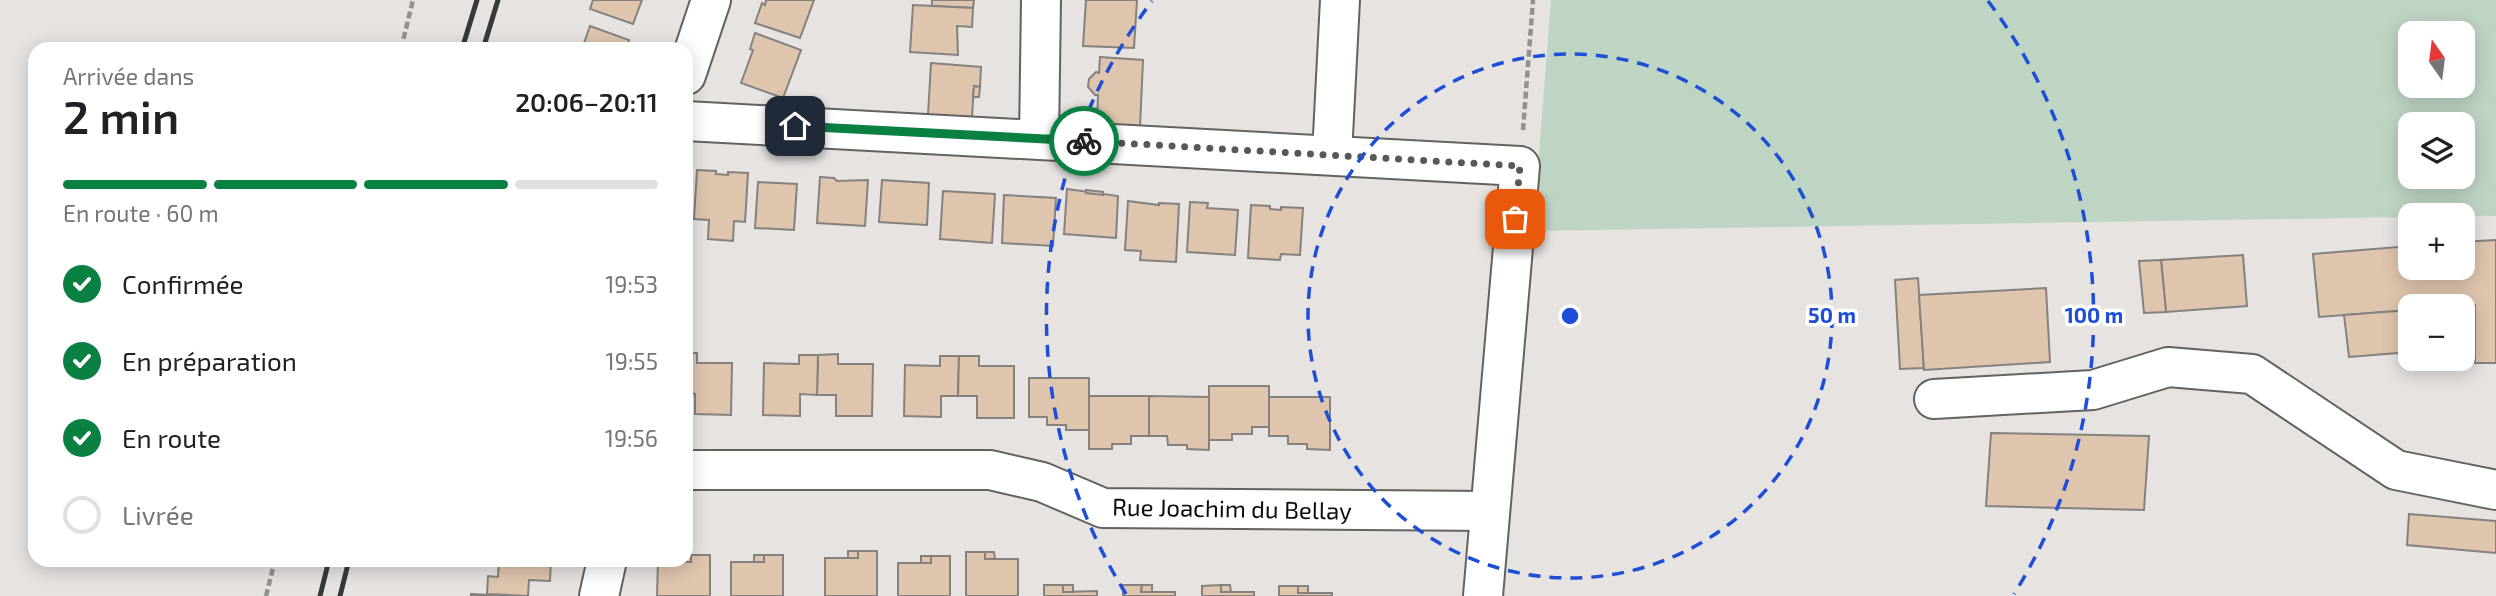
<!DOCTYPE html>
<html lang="fr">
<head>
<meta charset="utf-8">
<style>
	:root { --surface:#fff; --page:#f2f2f2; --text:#202124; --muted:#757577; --line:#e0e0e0; --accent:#0b8043 }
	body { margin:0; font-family:"Exo 2",sans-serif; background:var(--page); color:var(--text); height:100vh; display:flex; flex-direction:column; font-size:26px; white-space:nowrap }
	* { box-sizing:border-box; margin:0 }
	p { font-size:23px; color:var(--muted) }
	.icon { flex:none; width:38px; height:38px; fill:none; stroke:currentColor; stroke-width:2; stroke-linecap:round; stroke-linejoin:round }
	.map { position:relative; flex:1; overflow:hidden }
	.drawer { position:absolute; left:28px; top:42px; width:665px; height:525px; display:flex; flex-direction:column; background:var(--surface); border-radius:21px; box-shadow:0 4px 18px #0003 }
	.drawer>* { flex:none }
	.needle { width:46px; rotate:346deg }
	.tools { position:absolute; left:2398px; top:21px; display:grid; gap:14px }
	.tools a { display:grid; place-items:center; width:77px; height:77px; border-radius:14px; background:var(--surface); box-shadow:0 4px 18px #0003; font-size:35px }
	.pin { position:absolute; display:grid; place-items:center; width:60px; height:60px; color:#fff; margin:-30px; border-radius:14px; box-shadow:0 4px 10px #0006 }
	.courier { position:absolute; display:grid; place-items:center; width:70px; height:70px; margin:-35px; border:5px solid #0b8043; border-radius:50%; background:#fff; color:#222; box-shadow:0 2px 9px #0007 }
	.head em { font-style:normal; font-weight:600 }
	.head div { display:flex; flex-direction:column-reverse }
	.head { display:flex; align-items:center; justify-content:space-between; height:119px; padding:0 35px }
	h1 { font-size:46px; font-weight:600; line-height:52px }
	.bar { display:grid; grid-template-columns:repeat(4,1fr); gap:10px 7px; align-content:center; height:84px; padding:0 35px }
	.bar i { height:9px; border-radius:5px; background:var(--line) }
	.bar .active { background:var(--accent) }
	.bar p { grid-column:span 4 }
	ol { padding:0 35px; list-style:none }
	li { display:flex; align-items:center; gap:21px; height:77px }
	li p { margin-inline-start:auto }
	li .icon { padding:7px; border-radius:50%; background:var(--accent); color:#fff; stroke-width:4 }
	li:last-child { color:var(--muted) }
	li i { width:38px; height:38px; border:4px solid var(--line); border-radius:50% }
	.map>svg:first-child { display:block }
	.grass { fill:#bfd5c4; fill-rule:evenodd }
	.building { fill:#dfc5ae; stroke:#84817f; stroke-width:2 }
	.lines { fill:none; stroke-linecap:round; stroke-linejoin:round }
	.minor-casing { stroke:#64625f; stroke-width:42 }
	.path { stroke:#93918f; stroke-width:4.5; stroke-dasharray:7 3.5; stroke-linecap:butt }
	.minor { stroke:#fff; stroke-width:38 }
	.rail { stroke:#383837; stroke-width:5 }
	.done { stroke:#595857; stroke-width:7; stroke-dasharray:0 12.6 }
	.route { stroke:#0b8043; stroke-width:9 }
	.ring { fill:none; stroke:#1d4ed8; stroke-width:3.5; stroke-dasharray:12 9 }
	.labels { text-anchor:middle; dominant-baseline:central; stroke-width:7; stroke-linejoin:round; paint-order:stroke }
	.street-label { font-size:24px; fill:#0d0d0c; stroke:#fff }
	.centre { fill:#1d4ed8; stroke:#fff; stroke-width:3.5 }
	.ring-label { font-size:21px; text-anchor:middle; font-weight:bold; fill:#1d4ed8; stroke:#fff; stroke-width:7; stroke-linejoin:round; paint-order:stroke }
</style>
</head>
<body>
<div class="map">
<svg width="2496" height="596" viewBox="0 0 2496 596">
	<rect width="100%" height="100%" fill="#e6e3e1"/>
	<path class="grass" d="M1551,0H2496V216L2410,215V217L1533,231ZM2410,33H2462V86H2410ZM2410,124H2462V177H2410Z"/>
	<g class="building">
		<path d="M593,0H642L633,24L590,9Z"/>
		<path d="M766,0H814L800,38L755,23L762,3L765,5Z"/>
		<path d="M932,0H974L973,8L932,6Z"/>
		<path d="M1086,0H1137L1134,48L1083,46Z"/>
		<path d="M913,5L973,8L972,27L957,26L958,55L910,52Z"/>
		<path d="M590,26L629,40L626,49H582Z"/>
		<path d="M755,33L801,50L783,98L741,83L753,50L750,49Z"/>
		<path d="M1100,57L1143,60L1140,127L1097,124L1098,95H1095L1088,87L1089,79L1096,72L1099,73Z"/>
		<path d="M931,63L981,67L980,87L974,86L972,117L928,115Z"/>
		<path d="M974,86L980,87L979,97H973Z"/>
		<path d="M697,170L716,171V174L728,175V172L748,173L745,222L734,221L733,241L708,239L709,220L694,219Z"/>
		<path d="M820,177L834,178L837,181L868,180L865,226L817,223Z"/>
		<path d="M882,180L929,183L927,225L879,222Z"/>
		<path d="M758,182L797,184L794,230L755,228Z"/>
		<path d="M1067,189L1118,196L1116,238L1064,234Z"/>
		<path d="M1086,190L1103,192V195L1086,193Z"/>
		<path d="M943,191L995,194L992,243L940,239Z"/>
		<path d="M1004,195L1056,198L1053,246L1002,243Z"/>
		<path d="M1128,201L1159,205V203L1179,204L1176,262L1140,260L1141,251L1125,250Z"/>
		<path d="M1190,202L1208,203L1207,208L1238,210L1235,255L1187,252Z"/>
		<path d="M1251,205L1270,206V209L1281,210V207L1303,208L1300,255L1281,254L1280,260L1248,258Z"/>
		<path d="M2496,240V363H2475V305L2410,306V310L2319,317L2313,254L2410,246V268H2462V242Z"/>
		<path d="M2243,255L2247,306L2166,312L2161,260Z"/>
		<path d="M2161,260L2166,312L2144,313L2139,261Z"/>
		<path d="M1918,278L1924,368L1900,369L1895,280Z"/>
		<path d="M2046,288L2050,362L1924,370L1919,295Z"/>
		<path d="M2410,310V352L2349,357L2344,315Z"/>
		<path d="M686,353H697V363H732L731,415L695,414V394L686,393Z"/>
		<path d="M838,354V364H873L872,416H836V395H817L818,355Z"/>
		<path d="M799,355H818L817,395L800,394V416L763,415L764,363L799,364Z"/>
		<path d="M940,356H959L958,396H941V417L904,416L905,365L940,366Z"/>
		<path d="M959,356H979V366H1014V418H977V396H958Z"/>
		<path d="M1029,378H1089V430H1066V425H1047V417H1029Z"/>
		<path d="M1209,386H1269V427H1252V434H1232V440H1209Z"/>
		<path d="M1089,396H1149V436H1131V444H1112V449H1089Z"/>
		<path d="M1149,396L1209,397V450L1187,449V445H1168L1167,436H1149Z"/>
		<path d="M1269,397H1330V450L1307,449V444H1288V436H1269Z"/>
		<path d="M1991,433L2149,436L2144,510L1986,506Z"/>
		<path d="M2409,514L2496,521V553L2407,545Z"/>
		<rect x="848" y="551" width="10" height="7"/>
		<path d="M858,551H877V596H825V558H858Z"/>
		<path d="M966,552H985V559H1018V596H966Z"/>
		<path d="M985,552H994L995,559H985Z"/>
		<path d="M691,555H710V596H657L658,561L691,562Z"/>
		<path d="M754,555H764V562L754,563Z"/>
		<path d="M764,555H783V596H731V562H764Z"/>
		<rect x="921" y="556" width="10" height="7"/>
		<path d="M931,556H950V596H898V563H931Z"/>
		<path d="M499,560H551L550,581L529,580L528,596L487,594L488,576L498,577Z"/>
		<path d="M1044,585H1063V592L1097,591V596H1044Z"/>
		<rect x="1063" y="585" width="10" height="7"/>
		<path d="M1123,585H1142L1141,592H1175V596H1123Z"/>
		<path d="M1142,585H1152V592H1141Z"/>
		<path d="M1221,585H1230L1231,592H1221Z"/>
		<path d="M1221,585V592H1254V596H1202V586Z"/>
		<path d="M1279,586H1298V593H1332V596H1279Z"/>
		<rect x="1298" y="586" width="10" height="7"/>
		<path d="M471,594L511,596H471Z"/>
	</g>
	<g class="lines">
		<g class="minor-casing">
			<g id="minor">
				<path d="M686,75L711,0"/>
				<path d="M686,121L1520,166L1483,596"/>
				<path d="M1039,139L1041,0"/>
				<path d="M1332,155L1340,0"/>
				<path d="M1934,399L2093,390L2168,367L2252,374L2396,470L2496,490"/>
				<path d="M686,470H990L1042,482L1103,508L1490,511"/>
				<path d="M599,596L607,560"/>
			</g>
		</g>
		<g class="path">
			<path d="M401,49L413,0"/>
			<path d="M1523,130L1533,0"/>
			<path d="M266,596L275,560"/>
		</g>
		<use href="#minor" class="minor"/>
		<g class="rail">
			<path d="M462,49L477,0"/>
			<path d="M483,49L498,0"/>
			<path d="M320,596L329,560"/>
			<path d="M340,596L349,560"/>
		</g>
	</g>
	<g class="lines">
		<path class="done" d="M1084,141L1520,166L1515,219"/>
		<path class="route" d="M795,126L1084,141"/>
	</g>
	<g class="ring">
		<circle cx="1570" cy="316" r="262"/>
		<path d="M1126 594A524 524 0 0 1 1152 1M1988 1A524 524 0 0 1 2014 594"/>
	</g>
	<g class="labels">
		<g class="street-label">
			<text transform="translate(1232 508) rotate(1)">Rue Joachim du Bellay</text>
		</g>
	</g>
	<circle cx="1570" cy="316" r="10" class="centre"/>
	<g class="ring-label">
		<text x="1832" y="323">50 m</text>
		<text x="2094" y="323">100 m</text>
	</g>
</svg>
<div class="tools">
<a><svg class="needle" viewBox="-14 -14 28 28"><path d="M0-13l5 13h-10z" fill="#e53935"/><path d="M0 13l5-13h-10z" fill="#757577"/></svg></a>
<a><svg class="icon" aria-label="layers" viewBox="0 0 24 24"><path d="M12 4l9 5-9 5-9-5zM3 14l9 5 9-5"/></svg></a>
<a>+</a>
<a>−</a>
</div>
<div class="pin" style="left:1515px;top:219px;background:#ea580c"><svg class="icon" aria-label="bag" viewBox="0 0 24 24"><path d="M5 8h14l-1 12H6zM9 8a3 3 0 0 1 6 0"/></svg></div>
<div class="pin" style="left:795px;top:126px;background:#1f2937"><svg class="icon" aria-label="home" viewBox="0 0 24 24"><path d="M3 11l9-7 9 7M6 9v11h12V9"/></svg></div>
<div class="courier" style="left:1084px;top:141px"><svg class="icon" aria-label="bike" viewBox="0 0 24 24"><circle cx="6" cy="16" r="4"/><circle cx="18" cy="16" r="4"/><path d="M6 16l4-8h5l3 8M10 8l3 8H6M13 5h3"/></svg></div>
<section class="drawer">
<div class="head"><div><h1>2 min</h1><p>Arrivée dans</p></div><em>20:06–20:11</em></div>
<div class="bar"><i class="active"></i><i class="active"></i><i class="active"></i><i></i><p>En route · 60 m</p></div>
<ol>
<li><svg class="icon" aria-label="check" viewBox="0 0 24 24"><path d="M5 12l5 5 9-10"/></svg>Confirmée<p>19:53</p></li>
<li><svg class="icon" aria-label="check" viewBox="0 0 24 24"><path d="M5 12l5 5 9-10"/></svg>En préparation<p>19:55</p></li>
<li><svg class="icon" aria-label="check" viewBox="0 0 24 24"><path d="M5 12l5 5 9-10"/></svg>En route<p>19:56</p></li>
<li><i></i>Livrée</li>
</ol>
</section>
</div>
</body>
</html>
